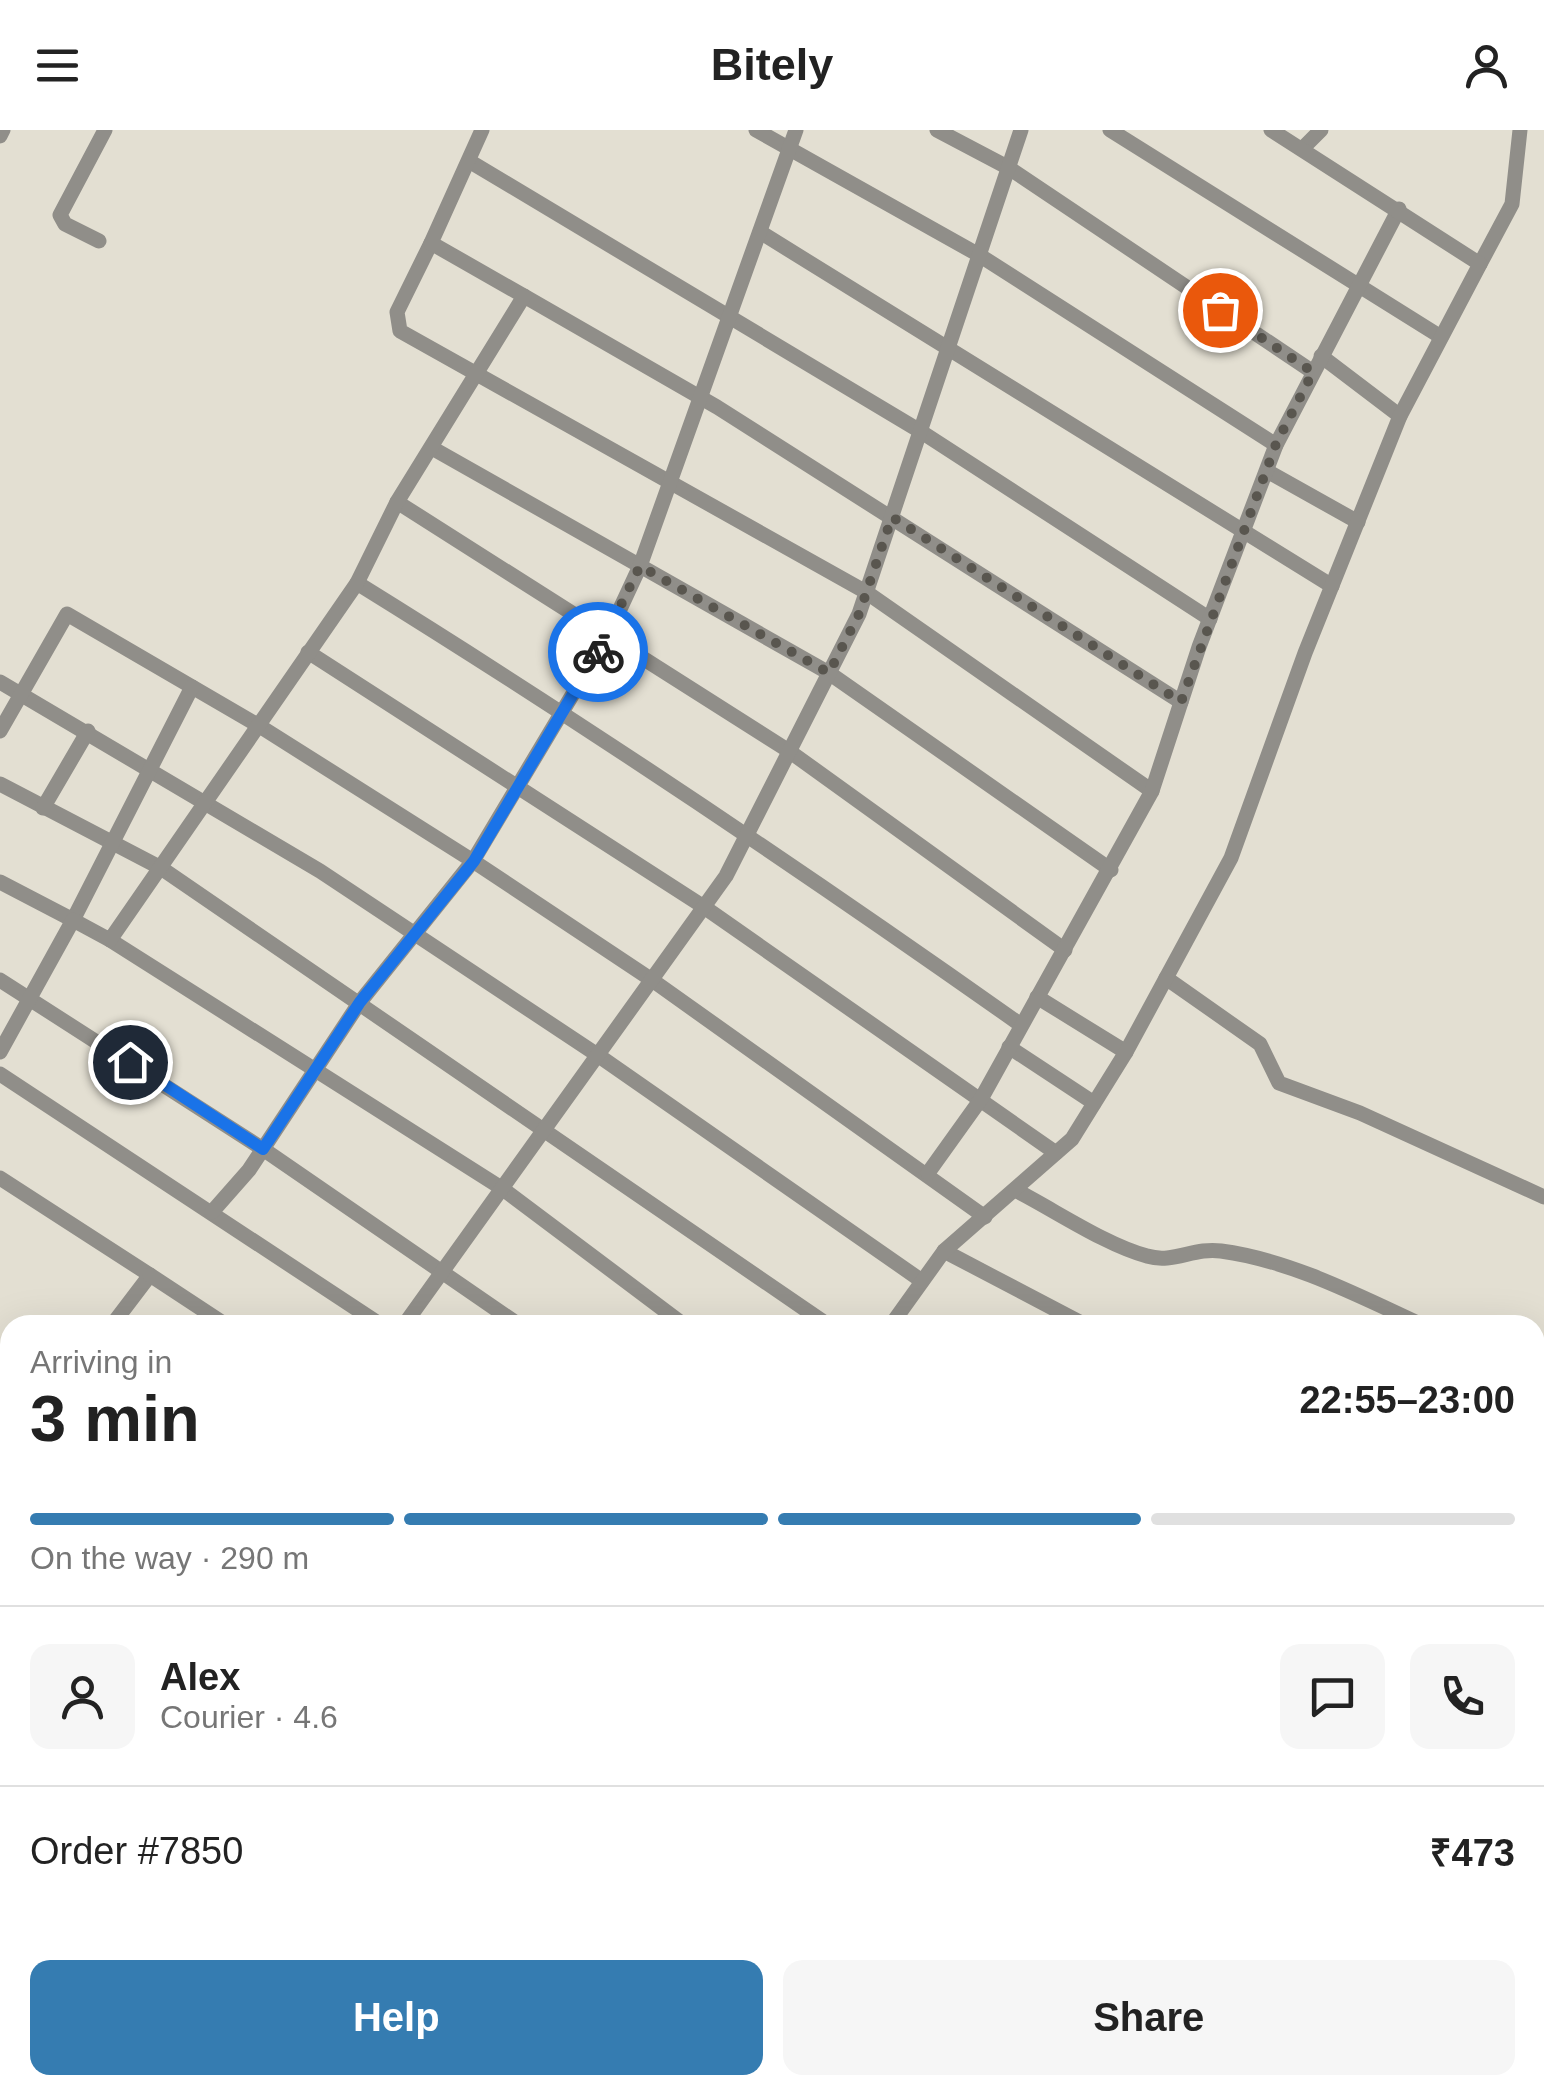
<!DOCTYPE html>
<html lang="en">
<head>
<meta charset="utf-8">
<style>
	:root { --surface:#fff; --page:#f6f6f6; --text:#222; --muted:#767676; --line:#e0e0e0; --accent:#357cb1 }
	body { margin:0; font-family:Helvetica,sans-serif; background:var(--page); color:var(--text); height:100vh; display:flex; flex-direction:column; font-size:38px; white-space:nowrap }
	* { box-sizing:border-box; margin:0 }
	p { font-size:32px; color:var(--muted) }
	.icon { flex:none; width:55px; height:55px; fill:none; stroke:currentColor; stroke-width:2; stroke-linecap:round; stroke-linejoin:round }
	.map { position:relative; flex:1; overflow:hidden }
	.side { position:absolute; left:0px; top:1185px; width:1545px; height:780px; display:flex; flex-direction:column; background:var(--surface); border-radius:30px 30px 0 0; box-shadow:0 10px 40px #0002 }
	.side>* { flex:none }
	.pin { position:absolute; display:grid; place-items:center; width:85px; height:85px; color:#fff; margin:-42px; border:5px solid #fff; border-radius:50%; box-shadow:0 2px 10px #0007 }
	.courier { position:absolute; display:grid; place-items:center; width:100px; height:100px; margin:-50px; border:8px solid #1a73e8; border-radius:50%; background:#fff; color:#222; box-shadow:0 2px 12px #0007 }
	.headline em { font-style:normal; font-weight:700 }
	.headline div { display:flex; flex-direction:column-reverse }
	.headline { display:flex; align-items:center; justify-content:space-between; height:170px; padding:0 30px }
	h1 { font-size:65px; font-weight:700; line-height:75px }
	.bar { display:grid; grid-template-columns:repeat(4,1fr); gap:15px 10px; align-content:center; height:120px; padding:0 30px }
	.bar i { height:12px; border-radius:8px; background:var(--line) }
	.bar .on { background:var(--accent) }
	.bar p { grid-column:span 4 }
	.line { display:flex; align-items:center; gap:25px; padding:0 30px; border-top:2px solid var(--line) }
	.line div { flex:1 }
	.round { display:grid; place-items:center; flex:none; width:105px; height:105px; border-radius:20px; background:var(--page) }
	.button { display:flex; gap:20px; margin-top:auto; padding:20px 30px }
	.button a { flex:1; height:115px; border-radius:20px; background:var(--accent); color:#fff; font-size:40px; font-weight:700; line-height:115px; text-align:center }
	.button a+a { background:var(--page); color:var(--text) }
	header { display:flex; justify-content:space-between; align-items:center; height:130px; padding:0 30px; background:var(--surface); font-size:45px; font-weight:700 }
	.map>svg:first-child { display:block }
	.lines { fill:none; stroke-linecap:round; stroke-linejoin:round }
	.minor { stroke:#908e89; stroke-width:15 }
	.done { stroke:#59564f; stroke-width:10; stroke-dasharray:0 18 }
	.route { stroke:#1a73e8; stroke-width:12 }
</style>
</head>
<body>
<header><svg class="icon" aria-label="menu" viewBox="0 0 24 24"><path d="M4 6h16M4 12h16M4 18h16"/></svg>Bitely<svg class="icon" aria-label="person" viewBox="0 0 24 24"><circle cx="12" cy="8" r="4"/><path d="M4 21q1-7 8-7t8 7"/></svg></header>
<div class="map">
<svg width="1544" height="1965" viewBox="0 0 1544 1965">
	<rect width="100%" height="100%" fill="#e3dfd2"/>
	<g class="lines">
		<g class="minor">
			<path d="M756,0L979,125L1276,315"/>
			<path d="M937,0L1009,38L1313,242"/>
			<path d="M1110,0L1441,207"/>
			<path d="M0,6L3,0"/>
			<path d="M1302,19L1321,0"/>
			<path d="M469,31L920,301L1210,489"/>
			<path d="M760,102L1332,456"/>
			<path d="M99,111L65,94L60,85L105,0"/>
			<path d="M431,113L397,182L400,201L866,462L1152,661"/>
			<path d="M1480,134L1512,74L1520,0"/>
			<path d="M524,166L717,277L1181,572"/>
			<path d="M1321,226L1400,286"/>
			<path d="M432,318L829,543L1111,740"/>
			<path d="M1267,341L1358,392"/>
			<path d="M397,372L789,621L1065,820"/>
			<path d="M357,453C583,593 803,741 1021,895"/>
			<path d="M308,522L704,777L1056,1023"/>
			<path d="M0,552L320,741L599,926L922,1151"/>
			<path d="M0,601L67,484L261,597L473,731L652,850L985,1087"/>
			<path d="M0,654L161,738L828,1195"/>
			<path d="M43,678L88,601"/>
			<path d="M0,752L73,790L192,557"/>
			<path d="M110,810L503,1059L684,1195"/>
			<path d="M1166,848L1260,914L1279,953L1360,983L1544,1067"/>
			<path d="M0,850L263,1019L519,1195"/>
			<path d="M1037,867L1126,922"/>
			<path d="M1009,917L1094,973"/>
			<path d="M0,922L73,790L110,810L357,453L397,372L524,166L431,113L482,0"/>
			<path d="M0,944L381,1195"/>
			<path d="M928,1043L981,969L1152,661L1199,517L1276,315L1399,79"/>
			<path d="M0,1048L150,1145L112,1195"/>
			<path d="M1017,1061C1056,1081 1106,1115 1147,1126C1173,1134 1194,1117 1221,1121C1290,1130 1359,1166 1422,1195"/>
			<path d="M212,1082L249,1040L360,872L473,731L607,507L640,436L796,0"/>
			<path d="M944,1121L1085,1195"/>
			<path d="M150,1145L226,1195"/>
			<path d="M404,1195L726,746L859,484L1021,0"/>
			<path d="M891,1195L944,1121L1072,1009L1126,922L1231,728L1305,523L1400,286L1480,134L1271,0"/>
			<path d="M1535,1248L1544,1253"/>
			<path d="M0,1341L10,1329"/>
			<path d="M0,1386L10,1393"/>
			<path d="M0,1711L10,1698"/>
			<path d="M0,1827L10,1834"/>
			<path d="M0,1944L10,1951"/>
			<path d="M16,1955L30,1965"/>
			<path d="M192,1955L207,1965"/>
			<path d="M364,1955L380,1965"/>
			<path d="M412,1955L435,1965"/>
		</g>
	</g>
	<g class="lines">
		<path class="done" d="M598,522L640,436L829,543L859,484L892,387L1181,572L1276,314L1313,242L1220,180"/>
		<path class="route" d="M130,932L263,1019L360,872L474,731L598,522"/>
	</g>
</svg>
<div class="pin" style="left:1220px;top:180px;background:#ea580c"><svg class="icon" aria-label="bag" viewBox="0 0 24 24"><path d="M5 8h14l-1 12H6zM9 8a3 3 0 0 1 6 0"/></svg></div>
<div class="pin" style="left:130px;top:932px;background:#1f2937"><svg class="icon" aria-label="home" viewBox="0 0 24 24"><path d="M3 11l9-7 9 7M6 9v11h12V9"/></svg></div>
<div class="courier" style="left:598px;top:522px"><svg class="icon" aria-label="bike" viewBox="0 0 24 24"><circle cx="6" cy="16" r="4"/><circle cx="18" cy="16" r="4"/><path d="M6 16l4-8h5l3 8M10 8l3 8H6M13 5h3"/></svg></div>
<section class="side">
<div class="headline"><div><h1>3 min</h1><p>Arriving in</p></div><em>22:55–23:00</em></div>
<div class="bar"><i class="on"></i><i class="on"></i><i class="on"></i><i></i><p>On the way · 290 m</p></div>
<div class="line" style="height:180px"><a class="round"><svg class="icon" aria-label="person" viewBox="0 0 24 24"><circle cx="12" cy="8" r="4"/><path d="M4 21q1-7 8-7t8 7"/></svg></a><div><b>Alex</b><p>Courier · 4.6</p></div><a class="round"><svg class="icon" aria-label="chat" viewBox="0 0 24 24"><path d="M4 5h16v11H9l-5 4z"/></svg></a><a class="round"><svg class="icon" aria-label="phone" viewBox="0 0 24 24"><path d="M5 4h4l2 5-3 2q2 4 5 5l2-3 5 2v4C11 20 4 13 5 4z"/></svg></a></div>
<div class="line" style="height:130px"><div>Order #7850</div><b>₹473</b></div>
<div class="button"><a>Help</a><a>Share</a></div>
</section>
</div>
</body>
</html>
